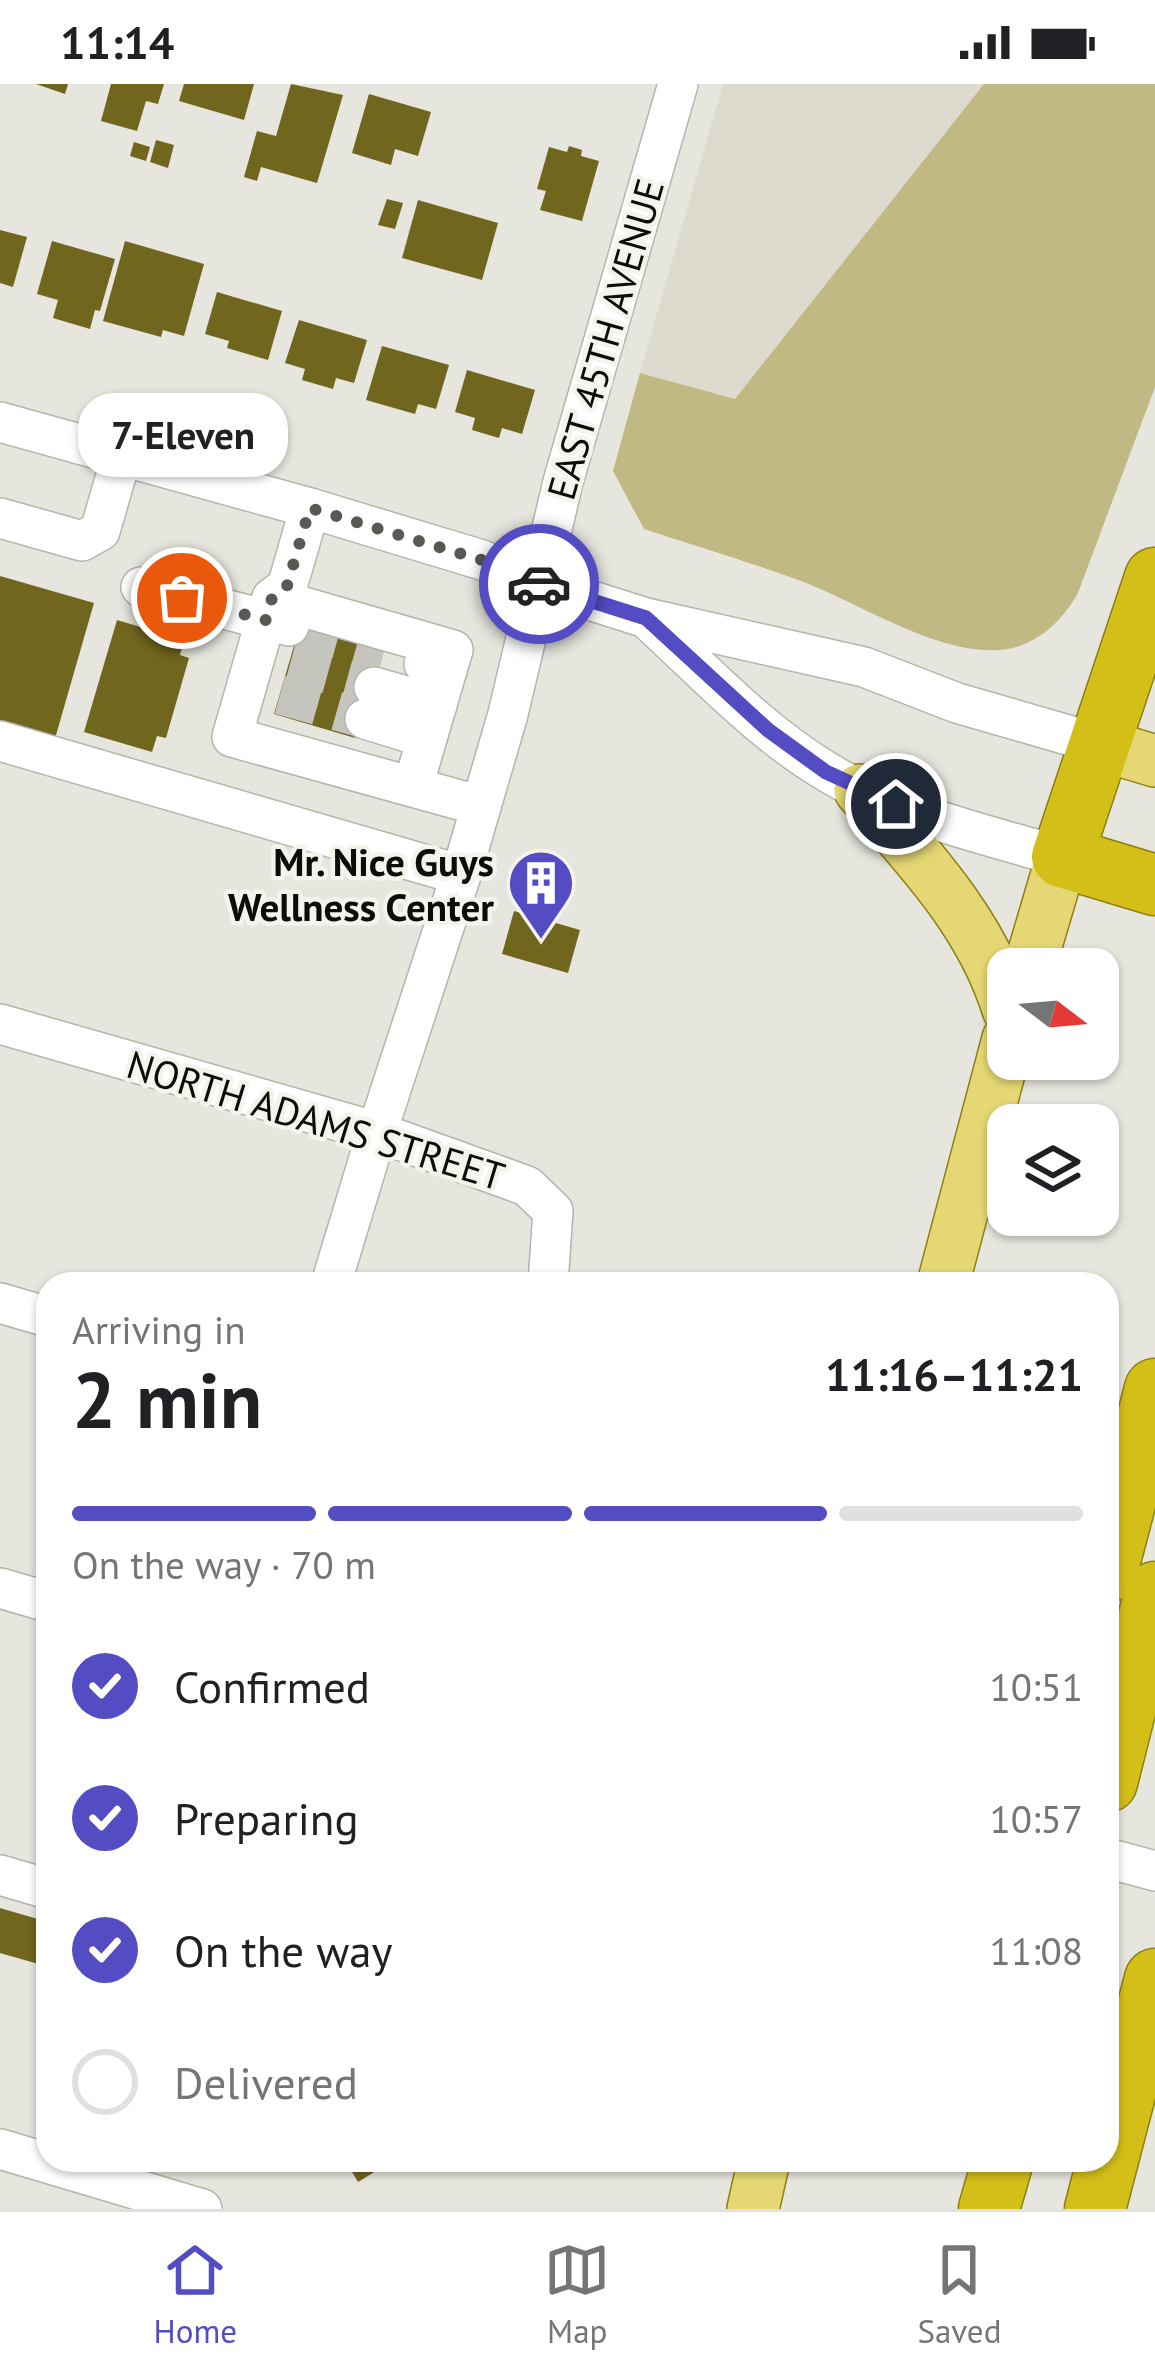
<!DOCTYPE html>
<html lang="en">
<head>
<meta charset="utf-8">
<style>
	:root { --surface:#fff; --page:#f6f6f6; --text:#202124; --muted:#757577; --line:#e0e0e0; --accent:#534cc3 }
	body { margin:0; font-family:"PT Sans",sans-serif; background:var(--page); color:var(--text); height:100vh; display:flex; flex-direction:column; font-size:45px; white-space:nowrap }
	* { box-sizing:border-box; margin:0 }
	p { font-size:39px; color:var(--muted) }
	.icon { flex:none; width:66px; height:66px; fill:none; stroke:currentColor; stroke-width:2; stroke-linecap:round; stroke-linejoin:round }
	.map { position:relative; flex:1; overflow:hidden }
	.sheet { position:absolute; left:36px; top:1188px; width:1083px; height:900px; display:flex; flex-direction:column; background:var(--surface); border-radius:36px; box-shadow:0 3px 9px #0004 }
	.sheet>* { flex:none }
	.needle { width:78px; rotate:106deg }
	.tools { position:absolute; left:987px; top:864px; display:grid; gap:24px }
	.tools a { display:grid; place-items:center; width:132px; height:132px; border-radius:24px; background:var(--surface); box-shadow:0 3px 9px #0004; font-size:60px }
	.pin { position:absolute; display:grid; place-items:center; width:102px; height:102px; color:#fff; margin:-51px; border:6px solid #fff; border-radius:50%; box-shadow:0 3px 12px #0007 }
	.courier { position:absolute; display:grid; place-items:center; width:120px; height:120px; margin:-60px; border:9px solid #534cc3; border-radius:50%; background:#fff; color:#222; box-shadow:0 3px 15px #0007 }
	.bubble { position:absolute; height:84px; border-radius:36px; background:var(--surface); box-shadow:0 3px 9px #0004; font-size:39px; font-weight:700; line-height:84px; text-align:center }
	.head em { font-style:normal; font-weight:700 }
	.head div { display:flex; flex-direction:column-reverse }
	.head { display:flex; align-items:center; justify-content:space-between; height:204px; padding:0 36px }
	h1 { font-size:78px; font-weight:700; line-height:90px }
	.bar { display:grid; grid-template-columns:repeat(4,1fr); gap:18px 12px; align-content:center; height:144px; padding:0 36px }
	.bar i { height:15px; border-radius:9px; background:var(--line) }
	.bar .on { background:var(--accent) }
	.bar p { grid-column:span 4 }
	ol { padding:0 36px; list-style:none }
	li { display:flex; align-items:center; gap:36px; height:132px }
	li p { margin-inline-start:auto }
	li .icon { padding:12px; border-radius:50%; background:var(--accent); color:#fff; stroke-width:4 }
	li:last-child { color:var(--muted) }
	li i { width:66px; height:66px; border:6px solid var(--line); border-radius:50% }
	.status { display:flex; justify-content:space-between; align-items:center; height:84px; padding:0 60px; background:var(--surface); direction:ltr }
	.status svg { height:33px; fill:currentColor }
	.menu { display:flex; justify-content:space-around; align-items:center; height:168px; border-top:3px solid var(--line); background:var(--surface); font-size:33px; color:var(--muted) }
	.menu a { display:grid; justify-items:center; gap:6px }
	.menu .on { color:var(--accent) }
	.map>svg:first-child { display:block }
	.built { fill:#dddbcd }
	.green { fill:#c1b983 }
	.building { fill:#71661d }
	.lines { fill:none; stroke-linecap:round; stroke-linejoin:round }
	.minor-tunnel { stroke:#c5c5be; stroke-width:39; stroke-dasharray:39 20; stroke-linecap:butt }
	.minor-casing { stroke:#b5b4ad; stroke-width:42 }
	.major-casing { stroke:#8e8013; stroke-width:54 }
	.highway-casing { stroke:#8e8013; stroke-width:63 }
	.minor { stroke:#fff; stroke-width:39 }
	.major { stroke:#e5d874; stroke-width:51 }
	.highway { stroke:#d4be18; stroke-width:60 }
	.done { stroke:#585854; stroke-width:12; stroke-dasharray:0 21.6 }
	.route { stroke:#534cc3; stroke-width:15 }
	.labels { text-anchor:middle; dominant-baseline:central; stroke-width:9; stroke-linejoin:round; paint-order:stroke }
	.street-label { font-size:39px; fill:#0c0c0a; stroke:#f4f3ec }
	.poi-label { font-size:39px; font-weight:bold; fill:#0c0c0a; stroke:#f4f3ec; text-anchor:end }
</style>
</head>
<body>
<div class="status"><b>11:14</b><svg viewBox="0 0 49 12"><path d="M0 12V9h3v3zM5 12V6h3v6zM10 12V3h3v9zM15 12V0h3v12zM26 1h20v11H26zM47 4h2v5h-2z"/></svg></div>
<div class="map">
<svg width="1155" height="2125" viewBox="0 0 1155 2125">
	<rect width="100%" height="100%" fill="#e6e6de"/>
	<path class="built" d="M723,0H984L735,315L640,289Z"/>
	<path class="green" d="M984,0H1155V303L1078,509C1061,539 1035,563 1000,566C937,571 860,519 801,497C749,478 696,462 644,445L613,387L640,289L735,315Z"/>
	<g class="building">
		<path d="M36,0H68L65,10Z"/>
		<path d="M111,0H164L158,20L146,17L137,47L101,37Z"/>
		<path d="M184,0H254L244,36L179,17Z"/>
		<path d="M291,0L343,11L317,99L261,83L257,97L244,93L257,47L276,52Z"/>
		<path d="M369,10L431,28L418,72L395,65L391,81L352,69Z"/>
		<path d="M156,56L174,61L168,84L150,78Z"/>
		<path d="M134,58L150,63L146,77L130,72Z"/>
		<path d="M569,62L582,66L581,72L599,77L582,137L540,126L546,107L537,105L549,63L567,68Z"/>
		<path d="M387,115L403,119L395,145L378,141Z"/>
		<path d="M418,116L498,139L482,196L402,174Z"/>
		<path d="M0,146L27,153L13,203L0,199Z"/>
		<path d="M52,157L115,175L100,227L95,226L90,245L53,234L58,216L37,210Z"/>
		<path d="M125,157L204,180L184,252L163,246L161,253L103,237Z"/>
		<path d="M217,208L282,227L268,276L227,264L229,257L205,250Z"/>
		<path d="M299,236L367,256L354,299L336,294L333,305L302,296L305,285L285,279Z"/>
		<path d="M382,262L449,281L436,325L418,320L415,330L366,316Z"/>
		<path d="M467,286L535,306L522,350L502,344L499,354L472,346L475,334L455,328Z"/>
		<path d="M0,492L94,519L54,658L0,642Z"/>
		<path d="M117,536L184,556L180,571L189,574L166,654L157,652L152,668L84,648Z"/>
		<path d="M301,538L382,562L355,654L274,630Z"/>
		<path d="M514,827L580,846L568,889L502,870Z"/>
		<path d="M0,1824L48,1838V1860L42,1881L0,1869Z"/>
		<path d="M345,2076H394L358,2098Z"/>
	</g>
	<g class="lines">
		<g class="minor-tunnel">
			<path d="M300,545L384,568"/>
			<path d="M290,580L374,603"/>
			<path d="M280,611L365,635"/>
		</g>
		<g class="minor-casing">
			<g id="minor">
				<path d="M0,338L310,424L482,476L539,500L646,534L864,583L957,619L1099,660"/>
				<path d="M310,424L287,503L272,514L232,653L481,722"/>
				<path d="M0,434L82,457L100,447L122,371"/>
				<path d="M141,503L289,542"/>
				<path d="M272,514L453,566L447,586"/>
				<path d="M647,535C705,588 761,649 829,689C899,731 984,750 1062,773"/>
				<path d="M374,603L437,621"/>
				<path d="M365,635L427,654"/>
				<path d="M0,657L461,791"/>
				<path d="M413,702L447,586L424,580"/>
				<path d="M0,940L377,1048L527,1102L553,1127L548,1200"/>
				<path d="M331,1200L377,1048L461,791L508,630L563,398L678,0"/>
				<path d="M0,1219L48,1233"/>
				<path d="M0,1504L48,1518"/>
				<path d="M1107,1774L1155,1787"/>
				<path d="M0,1791L48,1805"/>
				<path d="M0,2065L202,2125"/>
			</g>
		</g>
		<g class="major-casing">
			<g id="major">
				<path d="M1099,660L1155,677"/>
				<path d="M860,706C919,774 981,838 1008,925"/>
				<path d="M1029,885L1062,773"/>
				<path d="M943,1200L1008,955"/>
				<path d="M753,2125L764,2076"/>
			</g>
		</g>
		<g class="highway-casing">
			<g id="highway">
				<path d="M1155,494L1062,773L1155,801"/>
				<path d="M1107,1488L1155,1305"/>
				<path d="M1107,1698L1155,1508"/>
				<path d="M989,2125L1003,2076"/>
				<path d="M1095,2125L1155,1895"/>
			</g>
		</g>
		<use href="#minor" class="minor"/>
		<use href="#major" class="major"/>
		<use href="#highway" class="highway"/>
	</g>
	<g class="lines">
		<path class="done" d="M182,514L266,536L272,514L287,502L310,424L482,476L539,500"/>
		<path class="route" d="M539,500L646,534L768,646L826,688L896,720"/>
	</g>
	<defs>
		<g id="building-pin" transform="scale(3.45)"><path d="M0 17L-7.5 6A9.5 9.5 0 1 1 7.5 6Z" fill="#534cc3" stroke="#f4f3ec"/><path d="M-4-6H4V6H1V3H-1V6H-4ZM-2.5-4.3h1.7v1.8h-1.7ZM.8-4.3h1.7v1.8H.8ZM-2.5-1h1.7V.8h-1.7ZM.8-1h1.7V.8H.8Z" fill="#fff"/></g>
	</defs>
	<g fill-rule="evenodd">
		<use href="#building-pin" x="541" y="799"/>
	</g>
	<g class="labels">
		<g class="street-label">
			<text transform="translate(605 255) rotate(-74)">EAST 45TH AVENUE</text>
			<text transform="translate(316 1036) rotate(17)">NORTH ADAMS STREET</text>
		</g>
		<g class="poi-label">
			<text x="494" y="777">Mr. Nice Guys<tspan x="494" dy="45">Wellness Center</tspan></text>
		</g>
	</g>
</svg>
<div class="tools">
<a><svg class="needle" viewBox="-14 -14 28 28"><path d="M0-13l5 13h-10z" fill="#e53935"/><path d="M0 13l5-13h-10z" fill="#757577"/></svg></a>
<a><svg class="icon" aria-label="layers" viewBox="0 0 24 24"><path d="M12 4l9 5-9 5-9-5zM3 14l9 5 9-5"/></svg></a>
</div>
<div class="pin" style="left:182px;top:514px;background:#ea580c"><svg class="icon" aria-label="bag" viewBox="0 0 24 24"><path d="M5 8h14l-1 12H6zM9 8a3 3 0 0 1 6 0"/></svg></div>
<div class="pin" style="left:896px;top:720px;background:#1f2937"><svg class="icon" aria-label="home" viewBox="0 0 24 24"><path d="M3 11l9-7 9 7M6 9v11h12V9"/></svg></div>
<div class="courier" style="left:539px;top:500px"><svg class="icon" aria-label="car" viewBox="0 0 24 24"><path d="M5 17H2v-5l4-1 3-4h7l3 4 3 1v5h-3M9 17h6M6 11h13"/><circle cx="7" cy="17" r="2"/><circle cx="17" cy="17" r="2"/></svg></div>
<div class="bubble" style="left:78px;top:309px;width:210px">7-Eleven</div>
<section class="sheet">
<div class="head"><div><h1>2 min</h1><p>Arriving in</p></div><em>11:16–11:21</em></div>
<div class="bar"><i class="on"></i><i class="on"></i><i class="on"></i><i></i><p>On the way · 70 m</p></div>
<ol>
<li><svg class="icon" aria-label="check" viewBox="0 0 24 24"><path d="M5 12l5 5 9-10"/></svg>Confirmed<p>10:51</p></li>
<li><svg class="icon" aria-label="check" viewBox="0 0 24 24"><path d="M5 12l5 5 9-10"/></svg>Preparing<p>10:57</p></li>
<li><svg class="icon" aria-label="check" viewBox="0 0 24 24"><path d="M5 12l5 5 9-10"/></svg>On the way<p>11:08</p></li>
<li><i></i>Delivered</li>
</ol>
</section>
</div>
<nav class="menu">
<a class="on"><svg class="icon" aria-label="home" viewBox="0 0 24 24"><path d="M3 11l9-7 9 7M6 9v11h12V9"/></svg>Home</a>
<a><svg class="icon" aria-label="map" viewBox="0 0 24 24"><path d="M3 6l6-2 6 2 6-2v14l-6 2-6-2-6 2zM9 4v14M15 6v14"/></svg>Map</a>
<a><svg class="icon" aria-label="saved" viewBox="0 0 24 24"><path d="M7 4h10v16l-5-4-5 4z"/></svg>Saved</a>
</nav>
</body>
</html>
